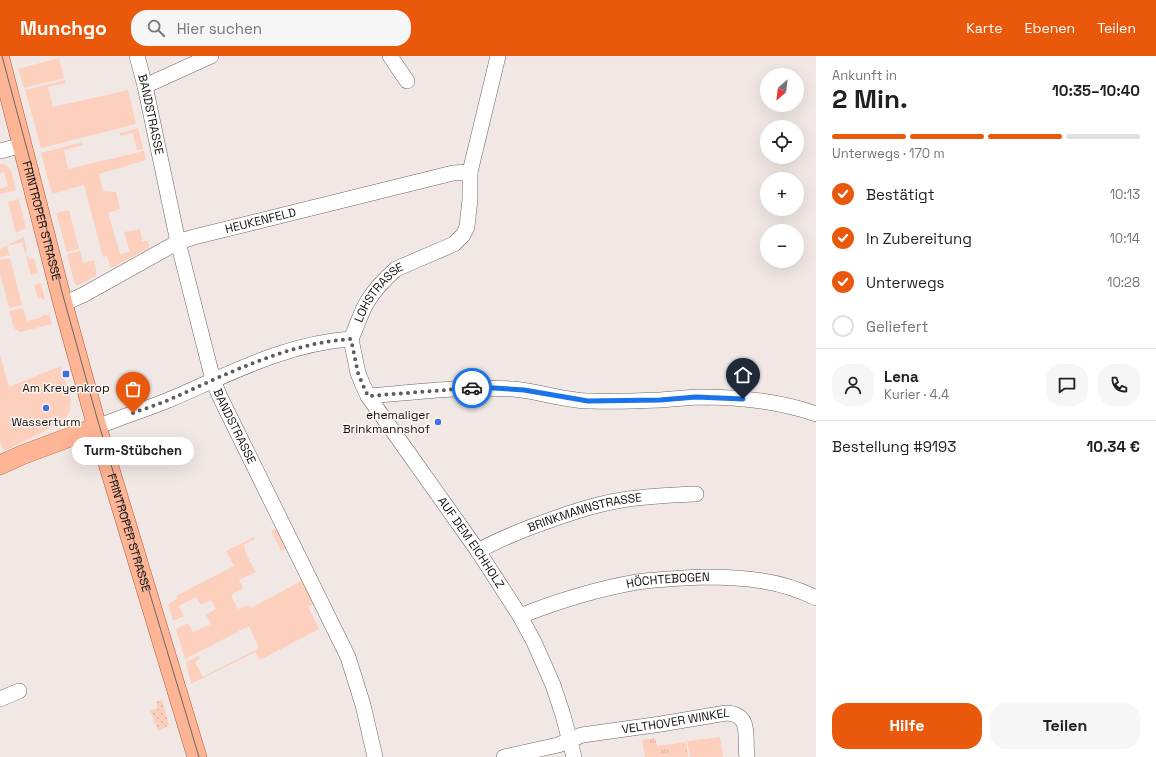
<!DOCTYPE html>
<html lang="de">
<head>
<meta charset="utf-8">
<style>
	:root { --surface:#fff; --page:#f6f6f6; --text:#202124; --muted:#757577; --line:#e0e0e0; --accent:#ea580c }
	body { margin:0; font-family:"Space Grotesk",sans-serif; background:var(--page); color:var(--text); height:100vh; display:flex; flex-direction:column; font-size:15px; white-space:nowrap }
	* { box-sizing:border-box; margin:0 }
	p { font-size:13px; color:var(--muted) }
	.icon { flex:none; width:22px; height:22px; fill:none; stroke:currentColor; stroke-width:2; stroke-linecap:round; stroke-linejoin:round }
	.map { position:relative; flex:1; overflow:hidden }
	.side { display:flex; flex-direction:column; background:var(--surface); width:340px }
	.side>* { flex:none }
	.needle { width:26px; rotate:208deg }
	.tools { position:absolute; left:760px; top:12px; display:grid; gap:8px }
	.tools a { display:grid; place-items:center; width:44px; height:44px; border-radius:50%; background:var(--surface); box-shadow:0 4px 16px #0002; font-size:20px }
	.pin { position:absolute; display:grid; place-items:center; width:34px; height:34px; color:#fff; margin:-41px -17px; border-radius:50% 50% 50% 0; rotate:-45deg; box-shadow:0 0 4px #0007 }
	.pin .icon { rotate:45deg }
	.courier { position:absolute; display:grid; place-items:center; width:40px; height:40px; margin:-20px; border:3px solid #1a73e8; border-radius:50%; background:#fff; color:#222; box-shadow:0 1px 5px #0007 }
	.bubble { position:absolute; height:28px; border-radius:14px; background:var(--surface); box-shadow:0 4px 16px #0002; font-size:13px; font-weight:700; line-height:28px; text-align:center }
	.head em { font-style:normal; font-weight:700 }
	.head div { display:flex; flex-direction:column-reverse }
	.head { display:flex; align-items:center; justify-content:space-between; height:68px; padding:0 16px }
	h1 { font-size:26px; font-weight:700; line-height:30px }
	.bar { display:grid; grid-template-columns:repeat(4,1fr); gap:6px 4px; align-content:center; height:48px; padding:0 16px }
	.bar i { height:5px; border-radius:3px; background:var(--line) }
	.bar .current { background:var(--accent) }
	.bar p { grid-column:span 4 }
	.line { display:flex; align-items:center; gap:10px; padding:0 16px; border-top:1px solid var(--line) }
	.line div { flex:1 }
	.round { display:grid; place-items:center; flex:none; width:42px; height:42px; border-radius:16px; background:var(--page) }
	ol { padding:0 16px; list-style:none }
	li { display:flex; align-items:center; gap:12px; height:44px }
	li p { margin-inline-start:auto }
	li .icon { padding:4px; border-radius:50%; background:var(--accent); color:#fff; stroke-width:4 }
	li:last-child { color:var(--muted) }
	li i { width:22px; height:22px; border:2px solid var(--line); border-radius:50% }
	.action { display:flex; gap:8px; margin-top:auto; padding:8px 16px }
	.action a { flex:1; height:46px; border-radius:16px; background:var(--accent); color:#fff; font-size:16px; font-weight:700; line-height:46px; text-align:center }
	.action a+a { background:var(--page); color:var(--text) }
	header { display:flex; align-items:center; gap:24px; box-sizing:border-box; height:56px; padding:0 20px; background:var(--accent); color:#fff }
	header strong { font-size:19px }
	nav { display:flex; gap:22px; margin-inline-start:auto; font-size:14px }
	.search { width:280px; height:36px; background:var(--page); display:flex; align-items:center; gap:10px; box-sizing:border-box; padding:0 14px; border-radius:16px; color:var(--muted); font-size:15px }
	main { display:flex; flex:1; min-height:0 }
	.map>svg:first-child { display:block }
	.grass { fill:#fdcfbd }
	.park { fill:url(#park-tufts) }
	.garden { fill:url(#garden-dots) }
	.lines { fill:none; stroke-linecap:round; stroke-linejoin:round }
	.minor-casing { stroke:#6d6663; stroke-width:16 }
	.major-casing { stroke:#ac5c39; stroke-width:20 }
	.minor { stroke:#fff; stroke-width:15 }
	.major { stroke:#feb595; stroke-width:19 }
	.tram { stroke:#6c6664; stroke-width:1 }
	.done { stroke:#615c5b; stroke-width:4; stroke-dasharray:0 7.2 }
	.route { stroke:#1a73e8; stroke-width:5 }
	.poi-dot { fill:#3f70e1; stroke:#fff6f2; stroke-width:1.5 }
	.labels { text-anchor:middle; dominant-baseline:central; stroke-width:3; stroke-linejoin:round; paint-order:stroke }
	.street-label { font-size:12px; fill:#141110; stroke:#fff6f2 }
	.poi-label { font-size:12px; fill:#141110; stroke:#fff6f2 }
</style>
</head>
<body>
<header>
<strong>Munchgo</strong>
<div class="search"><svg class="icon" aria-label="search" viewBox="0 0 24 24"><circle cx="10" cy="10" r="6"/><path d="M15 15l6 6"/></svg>Hier suchen</div>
<nav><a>Karte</a><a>Ebenen</a><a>Teilen</a></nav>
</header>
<main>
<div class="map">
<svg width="816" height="701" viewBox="0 0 816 701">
	<defs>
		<pattern id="park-tufts" width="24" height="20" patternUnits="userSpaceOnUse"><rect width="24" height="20" fill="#fdcfbd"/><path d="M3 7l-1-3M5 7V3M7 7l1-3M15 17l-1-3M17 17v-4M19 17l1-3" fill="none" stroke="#d8b1a1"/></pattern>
		<pattern id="garden-dots" width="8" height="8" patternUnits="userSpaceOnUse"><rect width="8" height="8" fill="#fdcfbd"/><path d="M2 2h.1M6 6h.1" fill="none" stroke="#d8b1a1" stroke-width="1.8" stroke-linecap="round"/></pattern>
	</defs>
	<rect width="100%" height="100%" fill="#f1e8e5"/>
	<g class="grass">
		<path d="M59,2L64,22L24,32L18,13Z"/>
		<path d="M65,24L66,27L48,31L53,51L128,34L136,68L41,92L25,34Z"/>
		<path d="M138,72L143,93L137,94L133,77L120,80V77Z"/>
		<path d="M82,86L83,89L64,94L68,113L144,95L146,104L99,118L103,135L116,136L120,153L108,157L120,198L130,196L124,176L140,173L142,185H148L149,192L111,212L107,200L103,201L84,129L52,138L41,97Z"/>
		<path d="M0,108C13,107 13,124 16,134L0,138V133L8,130L4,116L0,117Z"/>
		<path d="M19,143L26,172L16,177L8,146Z"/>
		<path d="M69,154L79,193L67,196L56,157Z"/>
		<path d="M24,181L27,196L25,197L22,186L7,190L9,199L0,201V193Z"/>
		<path d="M80,195L83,207L94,204L96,214V220L77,230L74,226L67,198Z"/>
		<path d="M28,200L29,203L34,202L38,217L31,219L26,201Z"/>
		<path d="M10,202L22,249L9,252L0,217V204Z"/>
		<path d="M41,227L45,244L41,242L38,243L34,229Z"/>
		<path d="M23,252L27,265L42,261V260L49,258L52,268L20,276L14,272L9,255Z"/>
		<path d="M0,299L9,331L61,310L71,344L69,357L63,366L4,395L0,386Z"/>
		<path d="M278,472L287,492L281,495L271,475Z"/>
		<path d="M254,481L255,483L244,489L246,498L256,516L239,524L243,532L231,539L238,553L249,549L251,552L303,524L314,548L308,551L319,573L260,604L255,596L191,628L186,606L198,600L200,603L195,606L203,621L259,592L249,570L185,603L176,573L188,567L193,576L211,568L206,559L216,553L211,544L201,549L196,541L179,550L184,560L173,565L168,548L177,543L176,540L234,510L226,495Z"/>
		<path d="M720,681L723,701H690L687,685Z"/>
	</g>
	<path class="park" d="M655,682L657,690L686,686L688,701H645L642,684Z"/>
	<path class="garden" d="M162,644L169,668L167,671L158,675L150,654L157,652L156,646Z"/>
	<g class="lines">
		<g class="minor-casing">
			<g id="minor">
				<path id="s1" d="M137,0L145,30L178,186L213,324L220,341L348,601L363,649L375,701"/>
				<path d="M390,0L407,25"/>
				<path d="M145,30L211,0"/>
				<path d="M0,95L23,89"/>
				<path id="s2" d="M63,248L83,239L178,186L194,181L453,117L470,116"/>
				<path id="s3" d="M351,283L358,317L362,327L368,340L478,495L520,560L534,586L553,629L563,659L574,701"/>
				<path id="s4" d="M351,283C357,270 361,255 369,243C376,232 386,222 396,213L454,188L463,179L467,171L470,143V116L498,0"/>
				<path d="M368,340C417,336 465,330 513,333C539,335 565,345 591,345C614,346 637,345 660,344C672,343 685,342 697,341C736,341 778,344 816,358"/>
				<path d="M97,371C121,361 147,353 171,343C229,318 287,287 351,283"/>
				<path id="s5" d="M478,495C494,486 513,478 531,471C561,460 591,449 622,444C647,440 672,439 696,438"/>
				<path id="s6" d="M520,560C558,545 597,533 637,526C659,523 681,522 704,521C743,521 781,524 816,542"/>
				<path d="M0,643L19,635"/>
				<path id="s7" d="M504,701L558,689L582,679L661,668L726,657C753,658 744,682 747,701"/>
			</g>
		</g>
		<g class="major-casing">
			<g id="major">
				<path id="s8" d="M0,3L63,248L97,371L197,701"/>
				<path d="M0,409L22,399L97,371"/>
			</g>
		</g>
		<use href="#minor" class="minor"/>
		<use href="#major" class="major"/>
		<path class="tram" d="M2,0L31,108L62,236L97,362L199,701"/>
	</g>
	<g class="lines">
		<path class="done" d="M133,357C146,352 160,348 173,342C229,317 288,287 351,283L358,317L362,327L368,340L472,332"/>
		<path class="route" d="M472,332H494L524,334L588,345L660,344L696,341L743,343"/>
	</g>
	<g class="poi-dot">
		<rect x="62" y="314" width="8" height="8" rx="2"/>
		<circle cx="46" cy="352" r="4"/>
		<circle cx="438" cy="366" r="4"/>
	</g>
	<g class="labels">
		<g class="street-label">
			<text stroke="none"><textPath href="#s1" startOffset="60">BANDSTRASSE</textPath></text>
			<text stroke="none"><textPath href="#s8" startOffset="167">FRINTROPER STRASSE</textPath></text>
			<text stroke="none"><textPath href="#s2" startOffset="216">HEUKENFELD</textPath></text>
			<text stroke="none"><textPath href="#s4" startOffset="55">LOHSTRASSE</textPath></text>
			<text stroke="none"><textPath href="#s1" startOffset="384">BANDSTRASSE</textPath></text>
			<text stroke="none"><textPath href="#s5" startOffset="114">BRINKMANNSTRASSE</textPath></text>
			<text stroke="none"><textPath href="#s8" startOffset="491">FRINTROPER STRASSE</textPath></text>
			<text stroke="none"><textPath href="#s3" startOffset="239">AUF DEM EICHHOLZ</textPath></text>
			<text stroke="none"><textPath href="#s6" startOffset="153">HÖCHTEBOGEN</textPath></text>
			<text stroke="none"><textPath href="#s7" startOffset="176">VELTHOVER WINKEL</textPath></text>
		</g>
		<g class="poi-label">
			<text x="66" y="332">Am Kreyenkrop</text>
			<text x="430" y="359" text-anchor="end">ehemaliger<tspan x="430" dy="14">Brinkmannshof</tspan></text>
			<text x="46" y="366">Wasserturm</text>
		</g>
	</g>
</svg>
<div class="tools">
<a><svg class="needle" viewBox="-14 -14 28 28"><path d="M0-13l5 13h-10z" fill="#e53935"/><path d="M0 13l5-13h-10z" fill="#757577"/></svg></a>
<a><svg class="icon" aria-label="locate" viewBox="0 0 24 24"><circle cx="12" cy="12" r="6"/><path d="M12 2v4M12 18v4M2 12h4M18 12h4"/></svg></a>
<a>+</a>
<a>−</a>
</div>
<div class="pin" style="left:133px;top:357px;background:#ea580c"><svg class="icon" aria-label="bag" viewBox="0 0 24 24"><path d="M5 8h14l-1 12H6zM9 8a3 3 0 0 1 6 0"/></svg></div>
<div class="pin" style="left:743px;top:343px;background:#1f2937"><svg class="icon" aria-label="home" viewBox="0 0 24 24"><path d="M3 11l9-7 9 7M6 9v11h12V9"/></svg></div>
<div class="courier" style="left:472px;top:332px"><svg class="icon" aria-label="car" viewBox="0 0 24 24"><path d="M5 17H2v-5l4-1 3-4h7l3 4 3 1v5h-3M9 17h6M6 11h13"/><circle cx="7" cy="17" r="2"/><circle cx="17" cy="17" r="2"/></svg></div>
<div class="bubble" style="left:72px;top:381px;width:122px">Turm-Stübchen</div>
</div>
<section class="side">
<div class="head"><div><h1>2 Min.</h1><p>Ankunft in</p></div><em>10:35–10:40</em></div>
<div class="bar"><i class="current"></i><i class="current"></i><i class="current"></i><i></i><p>Unterwegs · 170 m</p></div>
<ol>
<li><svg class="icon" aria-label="check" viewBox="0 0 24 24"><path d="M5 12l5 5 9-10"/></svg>Bestätigt<p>10:13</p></li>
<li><svg class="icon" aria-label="check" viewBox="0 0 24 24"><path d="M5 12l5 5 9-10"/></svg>In Zubereitung<p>10:14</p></li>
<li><svg class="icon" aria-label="check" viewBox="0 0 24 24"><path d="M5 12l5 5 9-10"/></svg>Unterwegs<p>10:28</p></li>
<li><i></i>Geliefert</li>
</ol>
<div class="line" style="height:72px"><a class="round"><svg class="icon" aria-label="person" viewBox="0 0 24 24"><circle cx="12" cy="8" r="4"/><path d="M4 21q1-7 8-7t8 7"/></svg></a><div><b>Lena</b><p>Kurier · 4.4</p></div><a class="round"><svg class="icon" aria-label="chat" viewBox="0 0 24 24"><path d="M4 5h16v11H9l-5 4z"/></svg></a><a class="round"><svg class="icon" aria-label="phone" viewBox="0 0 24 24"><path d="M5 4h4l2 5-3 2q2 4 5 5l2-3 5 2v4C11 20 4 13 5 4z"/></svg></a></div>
<div class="line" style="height:52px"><div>Bestellung #9193</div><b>10.34 €</b></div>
<div class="action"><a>Hilfe</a><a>Teilen</a></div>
</section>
</main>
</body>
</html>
